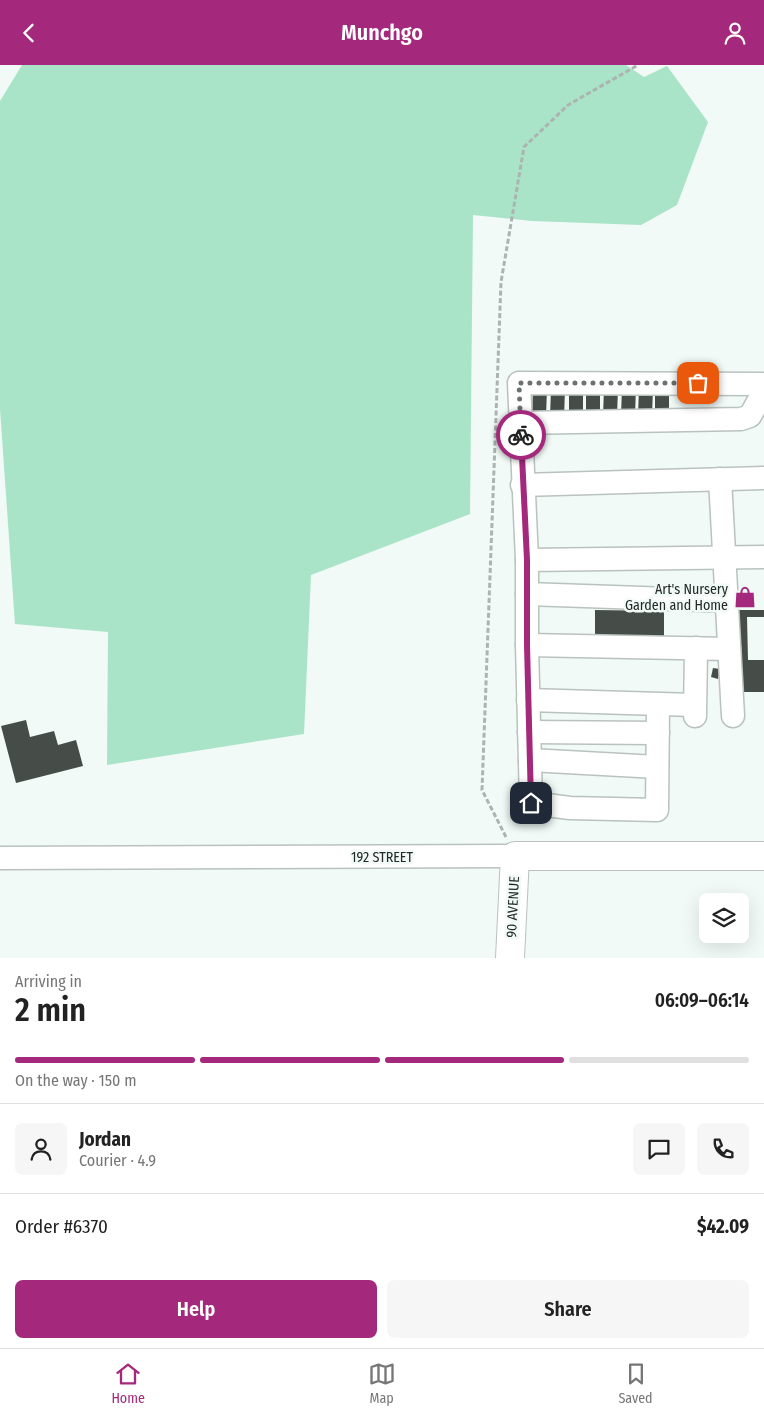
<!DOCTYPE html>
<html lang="en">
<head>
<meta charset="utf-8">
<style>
	:root { --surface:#fff; --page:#f6f6f6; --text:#222; --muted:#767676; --line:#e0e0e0; --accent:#a4287c }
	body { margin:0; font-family:"Fira Sans Condensed",sans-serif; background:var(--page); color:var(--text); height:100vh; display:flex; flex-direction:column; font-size:19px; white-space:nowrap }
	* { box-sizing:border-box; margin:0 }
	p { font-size:16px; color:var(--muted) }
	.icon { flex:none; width:28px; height:28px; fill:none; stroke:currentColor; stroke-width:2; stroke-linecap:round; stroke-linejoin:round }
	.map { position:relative; height:893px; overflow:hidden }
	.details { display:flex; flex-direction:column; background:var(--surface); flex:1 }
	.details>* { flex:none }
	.buttons { position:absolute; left:699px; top:828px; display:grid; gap:10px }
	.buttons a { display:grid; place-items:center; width:50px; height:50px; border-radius:8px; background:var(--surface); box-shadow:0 5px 20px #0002; font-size:25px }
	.pin { position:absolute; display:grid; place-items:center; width:42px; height:42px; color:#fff; margin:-21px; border-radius:10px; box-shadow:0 2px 8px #0006 }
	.courier { position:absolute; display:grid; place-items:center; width:50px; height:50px; margin:-25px; border:4px solid #a4287c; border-radius:50%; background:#fff; color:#222; box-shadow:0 1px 6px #0007 }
	.headline em { font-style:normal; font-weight:600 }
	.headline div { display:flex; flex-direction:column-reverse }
	.headline { display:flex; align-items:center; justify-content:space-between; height:85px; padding:0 15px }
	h1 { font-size:32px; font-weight:600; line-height:38px }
	.bar { display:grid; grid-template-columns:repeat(4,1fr); gap:8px 5px; align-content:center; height:60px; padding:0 15px }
	.bar i { height:6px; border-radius:4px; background:var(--line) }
	.bar .selected { background:var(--accent) }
	.bar p { grid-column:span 4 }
	.line { display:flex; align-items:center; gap:12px; padding:0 15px; border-top:1px solid var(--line) }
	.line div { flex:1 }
	.round { display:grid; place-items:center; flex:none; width:52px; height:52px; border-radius:8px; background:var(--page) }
	.primary-button { display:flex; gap:10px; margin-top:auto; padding:10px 15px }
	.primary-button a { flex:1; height:58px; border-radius:8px; background:var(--accent); color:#fff; font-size:20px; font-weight:600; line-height:58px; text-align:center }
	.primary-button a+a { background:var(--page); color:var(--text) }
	header { display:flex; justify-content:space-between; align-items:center; height:65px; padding:0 15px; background:var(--accent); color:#fff; font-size:22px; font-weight:600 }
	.menu { display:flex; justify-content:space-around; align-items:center; height:70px; border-top:1px solid var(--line); background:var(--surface); font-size:14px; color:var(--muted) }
	.menu a { display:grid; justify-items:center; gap:2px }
	.menu .selected { color:var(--accent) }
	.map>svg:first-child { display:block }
	.green { fill:#a9e4c8 }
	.building { fill:#464d49 }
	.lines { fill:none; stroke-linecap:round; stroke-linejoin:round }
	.minor-casing { stroke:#bac2be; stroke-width:25 }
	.major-casing { stroke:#bac2be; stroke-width:30 }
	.path { stroke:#acb3b0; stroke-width:3; stroke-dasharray:5 2.5; stroke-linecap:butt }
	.minor { stroke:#fff; stroke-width:22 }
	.major { stroke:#fff; stroke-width:28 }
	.done { stroke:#6c726f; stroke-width:5; stroke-dasharray:0 9 }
	.route { stroke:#a4287c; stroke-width:6 }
	.labels { text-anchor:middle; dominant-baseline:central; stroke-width:5; stroke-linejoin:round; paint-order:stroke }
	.poi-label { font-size:14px; fill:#242826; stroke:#f1faf6; text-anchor:end }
	.street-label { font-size:14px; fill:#242826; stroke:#f1faf6 }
</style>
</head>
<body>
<header><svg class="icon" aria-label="back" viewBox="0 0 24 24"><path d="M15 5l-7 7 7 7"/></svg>Munchgo<svg class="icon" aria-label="person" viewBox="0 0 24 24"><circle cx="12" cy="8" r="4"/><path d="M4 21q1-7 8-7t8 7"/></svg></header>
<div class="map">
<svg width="764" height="893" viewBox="0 0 764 893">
	<rect width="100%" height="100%" fill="#f1faf6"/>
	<path class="green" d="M22,0H626L644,12L667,1L708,57L677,140L641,160L532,156L473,150L470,449L311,510L304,669L107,700L108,567L15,559L0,344V36Z"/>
	<g class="building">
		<path d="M622,322H636L635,351H621Z"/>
		<path d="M533,323H547L546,352H532Z"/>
		<rect x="586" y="323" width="14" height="29"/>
		<path d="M604,323H618L617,351H603Z"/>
		<path d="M639,323H653L652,351H638Z"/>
		<path d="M655,323H669V352L655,351Z"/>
		<path d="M551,324H565L564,353L550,352Z"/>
		<rect x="569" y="324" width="14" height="28"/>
		<path d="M595,545L664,546V571L595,570Z"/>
		<path d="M739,545H764V552H747L748,595H764V627H739Z"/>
		<path d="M713,603L720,604L718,614L711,612Z"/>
		<path d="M26,655L30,672L54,666L58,680L76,675L83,701L16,718L1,661Z"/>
	</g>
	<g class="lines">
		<g class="minor-casing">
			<g id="minor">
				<path d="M520,358L741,354L750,351L764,326"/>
				<path d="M720,414L733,651"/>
				<path d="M522,420L764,413"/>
				<path d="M527,495L764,492"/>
				<path d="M527,529L727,536"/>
				<path d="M527,580L729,584"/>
				<path d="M528,635L694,640"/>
				<path d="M658,640L657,745L570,743L531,738L527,580V495L519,318L764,319"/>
				<path d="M695,651L696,583"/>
				<path d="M529,667L658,668"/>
				<path d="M530,695L657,702"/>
				<path d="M0,793L515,791"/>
			</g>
		</g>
		<g class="major-casing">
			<path id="major" d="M510,893L515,791H764"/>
		</g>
		<path class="path" d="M506,772L482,725L501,217L524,82L568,40L638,0"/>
		<use href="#minor" class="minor"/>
		<use href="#major" class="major"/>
	</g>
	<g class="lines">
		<path class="done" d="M521,370L519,318H698"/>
		<path class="route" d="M521,370L527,495V580L531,738"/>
	</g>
	<defs>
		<g id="shop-bare" transform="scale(1.725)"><path d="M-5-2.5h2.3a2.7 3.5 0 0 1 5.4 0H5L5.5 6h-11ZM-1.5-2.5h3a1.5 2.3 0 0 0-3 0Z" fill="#a4287c" stroke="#f1faf6" stroke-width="2.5" paint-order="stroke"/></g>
	</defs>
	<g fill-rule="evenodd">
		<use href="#shop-bare" x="745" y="532"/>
	</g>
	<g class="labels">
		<g class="poi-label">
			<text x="728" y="524">Art's Nursery<tspan x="728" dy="16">Garden and Home</tspan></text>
		</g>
		<g class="street-label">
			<text x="382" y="792">192 STREET</text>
			<text transform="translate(513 842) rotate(-87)">90 AVENUE</text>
		</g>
	</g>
</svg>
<div class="buttons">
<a><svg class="icon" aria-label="layers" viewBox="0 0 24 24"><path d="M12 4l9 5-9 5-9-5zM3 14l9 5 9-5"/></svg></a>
</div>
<div class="pin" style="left:698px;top:318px;background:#ea580c"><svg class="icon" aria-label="bag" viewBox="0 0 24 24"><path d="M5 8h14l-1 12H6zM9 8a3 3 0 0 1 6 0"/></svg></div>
<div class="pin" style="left:531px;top:738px;background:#1f2937"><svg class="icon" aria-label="home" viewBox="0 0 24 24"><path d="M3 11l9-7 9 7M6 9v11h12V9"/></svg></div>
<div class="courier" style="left:521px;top:370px"><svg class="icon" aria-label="bike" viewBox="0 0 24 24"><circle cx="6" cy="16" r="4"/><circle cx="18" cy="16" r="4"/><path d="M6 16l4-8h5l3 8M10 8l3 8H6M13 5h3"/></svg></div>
</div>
<section class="details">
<div class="headline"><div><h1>2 min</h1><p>Arriving in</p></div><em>06:09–06:14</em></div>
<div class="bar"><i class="selected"></i><i class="selected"></i><i class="selected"></i><i></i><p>On the way · 150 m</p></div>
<div class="line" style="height:90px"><a class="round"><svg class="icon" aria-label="person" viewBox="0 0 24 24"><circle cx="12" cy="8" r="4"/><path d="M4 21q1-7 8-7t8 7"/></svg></a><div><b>Jordan</b><p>Courier · 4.9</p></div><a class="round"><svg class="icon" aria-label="chat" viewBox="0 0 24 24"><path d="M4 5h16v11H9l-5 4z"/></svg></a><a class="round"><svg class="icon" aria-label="phone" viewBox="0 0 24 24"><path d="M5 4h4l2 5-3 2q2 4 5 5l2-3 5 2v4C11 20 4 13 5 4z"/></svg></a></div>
<div class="line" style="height:65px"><div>Order #6370</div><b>$42.09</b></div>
<div class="primary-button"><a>Help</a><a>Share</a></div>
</section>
<nav class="menu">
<a class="selected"><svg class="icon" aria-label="home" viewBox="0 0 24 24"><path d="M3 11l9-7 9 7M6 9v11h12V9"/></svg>Home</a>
<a><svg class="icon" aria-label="map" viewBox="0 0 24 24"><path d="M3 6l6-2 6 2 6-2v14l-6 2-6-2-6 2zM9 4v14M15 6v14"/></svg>Map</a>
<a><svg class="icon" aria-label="saved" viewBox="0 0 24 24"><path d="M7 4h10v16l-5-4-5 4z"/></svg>Saved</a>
</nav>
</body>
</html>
